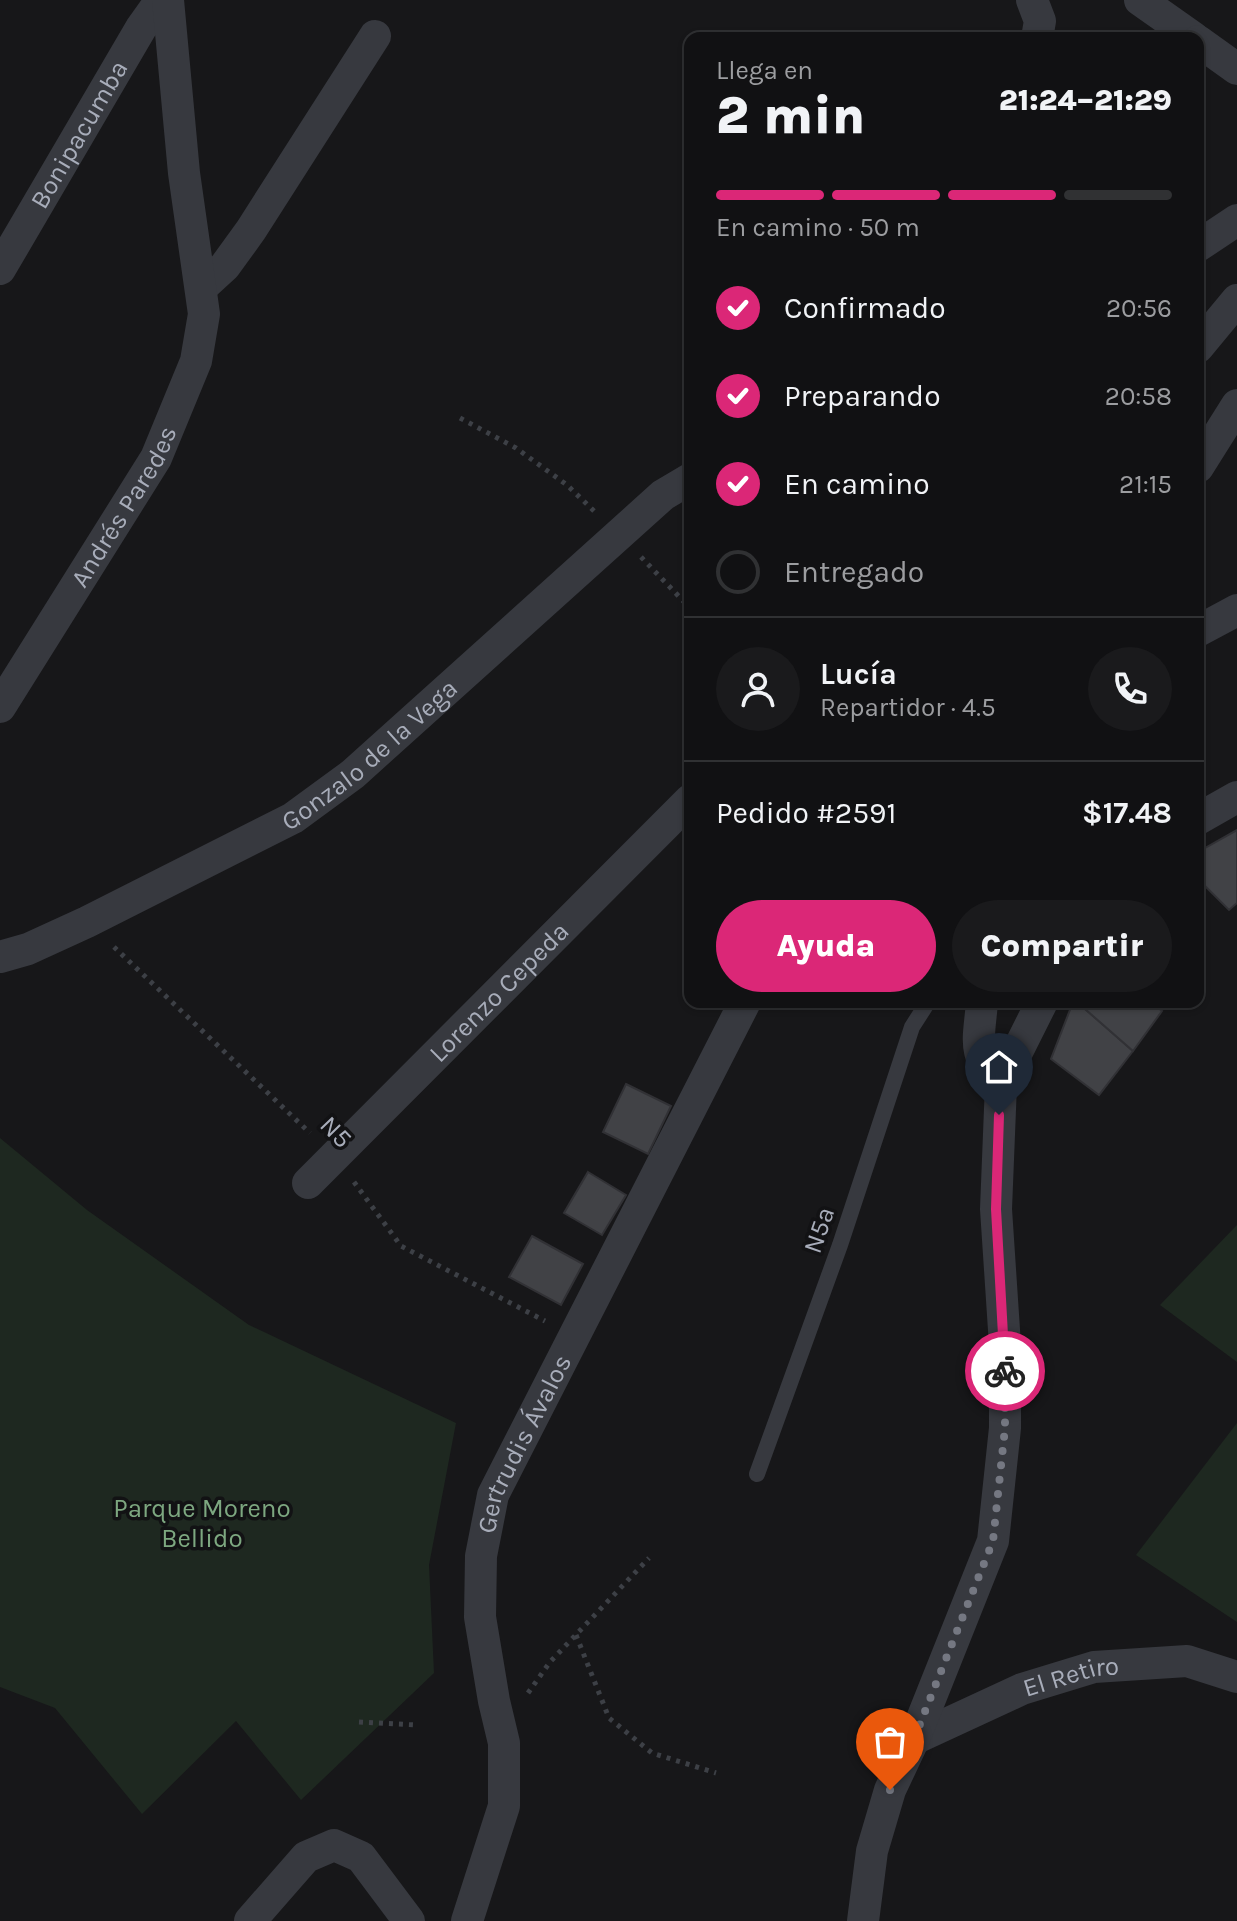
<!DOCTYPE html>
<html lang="es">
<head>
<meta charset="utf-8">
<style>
	:root { --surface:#111113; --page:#1a1a1c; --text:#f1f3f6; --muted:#9c9da0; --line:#303133; --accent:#db2777 }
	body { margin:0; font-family:Karla,sans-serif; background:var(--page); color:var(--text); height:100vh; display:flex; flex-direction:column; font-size:30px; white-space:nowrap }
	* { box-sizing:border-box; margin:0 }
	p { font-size:26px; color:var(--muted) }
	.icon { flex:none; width:44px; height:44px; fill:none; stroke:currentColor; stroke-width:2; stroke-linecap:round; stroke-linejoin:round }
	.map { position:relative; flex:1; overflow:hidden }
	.details { position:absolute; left:684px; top:32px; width:520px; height:976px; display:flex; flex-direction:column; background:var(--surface); border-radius:16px; box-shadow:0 2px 6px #0004,0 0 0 2px var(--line) }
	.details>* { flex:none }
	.pin { position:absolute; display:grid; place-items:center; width:68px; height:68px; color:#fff; margin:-82px -34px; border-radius:50% 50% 50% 0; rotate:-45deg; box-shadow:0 0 8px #0007 }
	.pin .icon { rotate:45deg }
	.courier { position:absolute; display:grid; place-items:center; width:80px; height:80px; margin:-40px; border:6px solid #db2777; border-radius:50%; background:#fff; color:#222; box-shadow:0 2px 10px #0007 }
	.headline em { font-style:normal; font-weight:800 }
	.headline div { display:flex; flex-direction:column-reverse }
	.headline { display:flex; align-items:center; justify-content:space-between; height:136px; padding:0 32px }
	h1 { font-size:52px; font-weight:800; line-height:60px }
	.bar { display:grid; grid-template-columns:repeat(4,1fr); gap:12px 8px; align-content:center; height:96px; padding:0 32px }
	.bar i { height:10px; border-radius:6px; background:var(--line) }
	.bar .on { background:var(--accent) }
	.bar p { grid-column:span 4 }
	.line { display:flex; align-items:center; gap:20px; padding:0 32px; border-top:2px solid var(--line) }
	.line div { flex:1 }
	.round { display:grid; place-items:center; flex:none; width:84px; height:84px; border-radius:42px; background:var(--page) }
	ol { padding:0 32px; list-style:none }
	li { display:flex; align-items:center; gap:24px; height:88px }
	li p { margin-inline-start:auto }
	li .icon { padding:8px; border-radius:50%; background:var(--accent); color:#fff; stroke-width:4 }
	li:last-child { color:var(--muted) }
	li i { width:44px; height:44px; border:4px solid var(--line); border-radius:50% }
	.primary-button { display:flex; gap:16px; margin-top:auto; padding:16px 32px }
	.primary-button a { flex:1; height:92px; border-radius:48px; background:var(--accent); color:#fff; font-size:32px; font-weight:800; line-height:92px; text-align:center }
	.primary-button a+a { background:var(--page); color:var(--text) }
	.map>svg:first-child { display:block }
	.green { fill:#1e2820 }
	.building { fill:#414246; stroke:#313135; stroke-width:2 }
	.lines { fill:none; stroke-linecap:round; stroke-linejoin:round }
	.path { stroke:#3d4046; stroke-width:5; stroke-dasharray:4 6; stroke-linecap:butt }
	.service { stroke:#37393f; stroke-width:16 }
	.minor { stroke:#37393f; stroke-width:32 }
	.done { stroke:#757882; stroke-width:8; stroke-dasharray:0 14.4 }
	.route { stroke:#db2777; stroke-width:10 }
	.labels { text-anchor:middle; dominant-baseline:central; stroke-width:7; stroke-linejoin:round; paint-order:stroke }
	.street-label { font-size:26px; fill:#a8adba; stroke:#121214 }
	.park-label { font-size:26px; fill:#7da780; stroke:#121214 }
</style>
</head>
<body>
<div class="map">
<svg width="1237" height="1921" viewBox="0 0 1237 1921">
	<rect width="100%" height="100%" fill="#171719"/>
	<g class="green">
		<path d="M0,1138L87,1210L249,1325L456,1423L429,1565L434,1673L301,1800L236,1721L142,1814L55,1708L0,1687Z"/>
		<path d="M1237,1225V1362L1160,1305Z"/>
		<path d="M1237,1423V1622L1136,1555Z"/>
	</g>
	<g class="building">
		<path d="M1237,830V903L1229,910L1198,879V852Z"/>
		<path d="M1073,1002H1077L1133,1051L1099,1095L1051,1059Z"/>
		<path d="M1077,1002H1151L1162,1011L1133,1051Z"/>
		<path d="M626,1084L671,1106L648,1154L603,1132Z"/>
		<path d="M588,1172L626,1195L602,1235L564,1213Z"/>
		<path d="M532,1236L583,1264L561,1305L509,1277Z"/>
	</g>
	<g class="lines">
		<g class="path">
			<path d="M460,418L516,448L567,485L594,511"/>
			<path d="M641,557L690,608"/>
			<path d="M114,947L310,1133"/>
			<path d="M354,1182L401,1246L545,1321"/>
			<path d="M576,1635L609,1718L652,1753L716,1773"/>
			<path d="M528,1693L550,1662L649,1558"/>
			<path d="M359,1722L416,1725"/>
		</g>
		<path class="service" d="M757,1474L840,1245L912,1027L928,1002"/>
		<g class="minor">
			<path d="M1032,0L1040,21L1037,38"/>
			<path d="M1140,0L1194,38"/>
			<path d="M1198,41L1237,69"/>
			<path d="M1198,246L1237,220"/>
			<path id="s1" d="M0,269L141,28L161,0"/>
			<path d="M201,288L225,266L251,230L375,36"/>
			<path d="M1198,347L1237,300"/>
			<path d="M1198,467L1237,405"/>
			<path d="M1198,631L1237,610"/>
			<path id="s2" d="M0,707L156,458L196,361L204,314L184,173L168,0"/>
			<path d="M1198,819L1237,797"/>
			<path id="s3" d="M0,957L28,949L87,922L293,818L353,774L663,495L690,479"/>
			<path d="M982,1002C979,1040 971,1055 1001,1084"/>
			<path id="s4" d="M308,1183L690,800"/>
			<path id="s5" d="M914,1739L1022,1689L1094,1667L1187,1661L1237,1677"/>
			<path d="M250,1921L306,1857L334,1845L361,1857L409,1921"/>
			<path id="s6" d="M467,1921L504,1806V1743L494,1701L480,1617L481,1556L493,1495L745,1002"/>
			<path d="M863,1921L872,1851L890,1790L914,1739L993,1541L1005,1428V1345L996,1209L1001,1084L1042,1002"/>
		</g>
	</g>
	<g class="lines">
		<path class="done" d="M890,1790L914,1739L993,1541L1005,1428V1371"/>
		<path class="route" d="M999,1115L996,1209L1005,1371"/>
	</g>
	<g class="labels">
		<g class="street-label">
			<text stroke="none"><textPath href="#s1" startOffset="156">Bonipacumba</textPath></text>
			<text stroke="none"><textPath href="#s2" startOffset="236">Andrés Paredes</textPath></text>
			<text stroke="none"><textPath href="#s3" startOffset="424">Gonzalo de la Vega</textPath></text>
			<text stroke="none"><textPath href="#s4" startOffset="270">Lorenzo Cepeda</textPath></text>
			<text transform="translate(336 1132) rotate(46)">N5</text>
			<text transform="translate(819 1230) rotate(-71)">N5a</text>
			<text stroke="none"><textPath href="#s6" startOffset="494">Gertrudis Ávalos</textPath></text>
			<text stroke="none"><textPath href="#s5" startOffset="170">El Retiro</textPath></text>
		</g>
		<g class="park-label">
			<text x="202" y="1508">Parque Moreno<tspan x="202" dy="30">Bellido</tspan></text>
		</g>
	</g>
</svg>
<div class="pin" style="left:890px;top:1790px;background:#ea580c"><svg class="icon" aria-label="bag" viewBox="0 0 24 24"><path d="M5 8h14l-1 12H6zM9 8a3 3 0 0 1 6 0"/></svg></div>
<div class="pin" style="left:999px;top:1115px;background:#1f2937"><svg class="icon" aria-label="home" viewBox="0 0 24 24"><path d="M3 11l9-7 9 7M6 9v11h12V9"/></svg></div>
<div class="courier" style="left:1005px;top:1371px"><svg class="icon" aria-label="bike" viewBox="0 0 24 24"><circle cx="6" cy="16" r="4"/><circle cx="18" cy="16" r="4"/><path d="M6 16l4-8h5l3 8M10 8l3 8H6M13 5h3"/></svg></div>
<section class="details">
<div class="headline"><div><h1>2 min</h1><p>Llega en</p></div><em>21:24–21:29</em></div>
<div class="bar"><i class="on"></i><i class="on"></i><i class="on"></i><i></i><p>En camino · 50 m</p></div>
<ol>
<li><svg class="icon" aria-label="check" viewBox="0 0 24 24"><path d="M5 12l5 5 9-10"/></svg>Confirmado<p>20:56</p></li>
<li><svg class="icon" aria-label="check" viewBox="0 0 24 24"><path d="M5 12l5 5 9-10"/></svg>Preparando<p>20:58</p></li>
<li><svg class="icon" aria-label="check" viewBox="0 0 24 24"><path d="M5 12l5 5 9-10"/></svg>En camino<p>21:15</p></li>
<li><i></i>Entregado</li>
</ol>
<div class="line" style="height:144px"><a class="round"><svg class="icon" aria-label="person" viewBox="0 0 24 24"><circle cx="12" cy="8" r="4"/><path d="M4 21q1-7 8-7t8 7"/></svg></a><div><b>Lucía</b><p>Repartidor · 4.5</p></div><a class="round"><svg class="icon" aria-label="phone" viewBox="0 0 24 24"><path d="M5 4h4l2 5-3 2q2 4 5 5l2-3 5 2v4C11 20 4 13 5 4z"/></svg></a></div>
<div class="line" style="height:104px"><div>Pedido #2591</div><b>$17.48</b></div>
<div class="primary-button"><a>Ayuda</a><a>Compartir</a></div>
</section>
</div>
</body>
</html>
